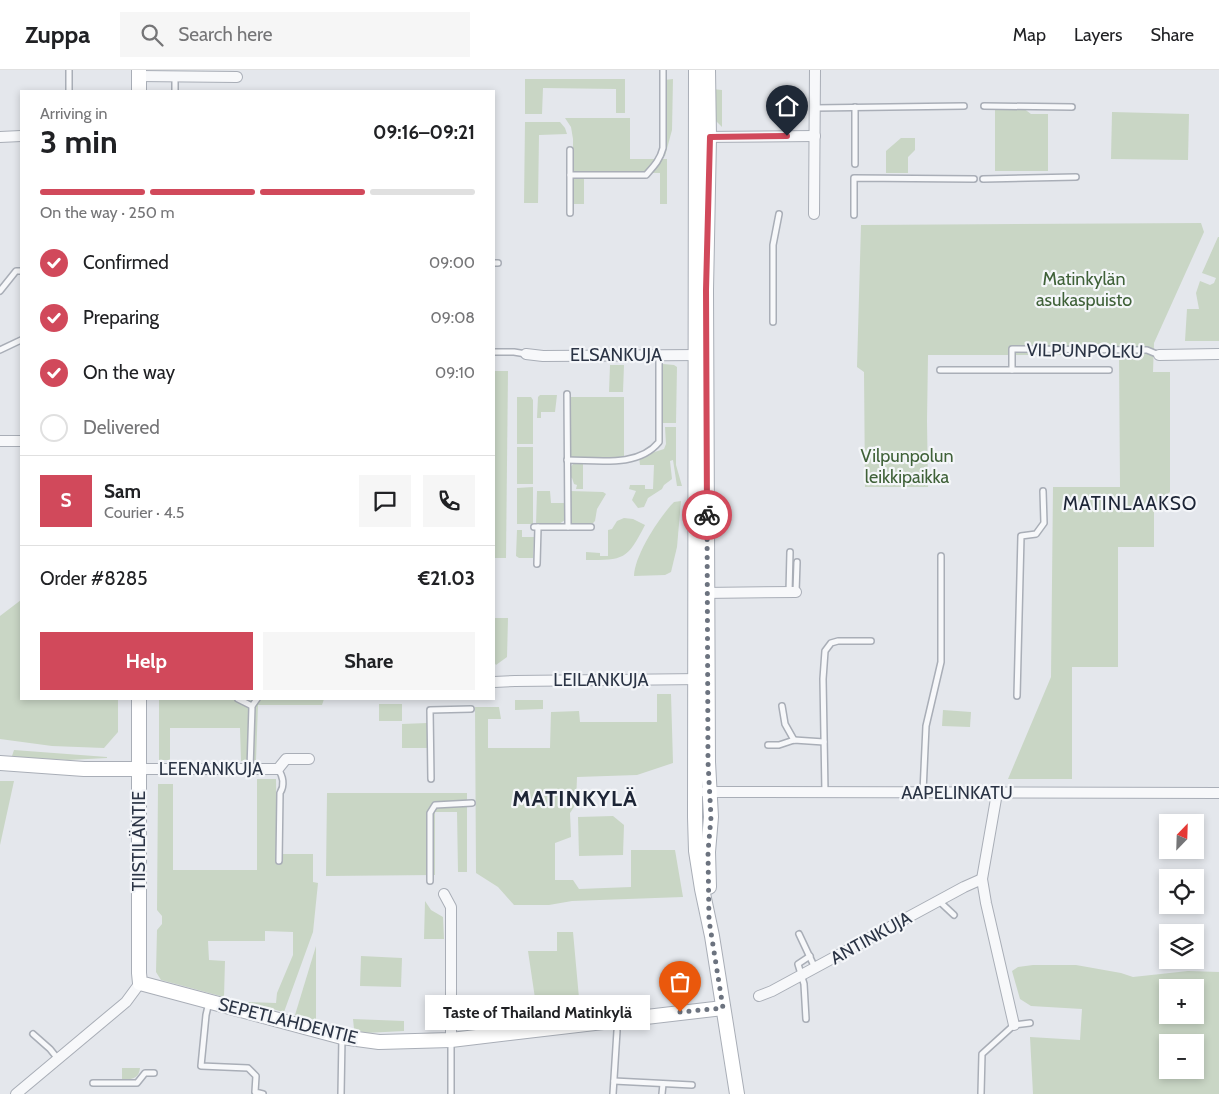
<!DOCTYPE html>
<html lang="en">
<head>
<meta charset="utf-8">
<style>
	:root { --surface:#fff; --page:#f6f6f6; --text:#202124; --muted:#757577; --line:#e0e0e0; --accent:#d1495b }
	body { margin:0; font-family:Cabin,sans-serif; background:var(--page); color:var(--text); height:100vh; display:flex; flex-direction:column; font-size:19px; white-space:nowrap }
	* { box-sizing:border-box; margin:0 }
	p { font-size:16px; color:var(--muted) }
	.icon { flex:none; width:28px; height:28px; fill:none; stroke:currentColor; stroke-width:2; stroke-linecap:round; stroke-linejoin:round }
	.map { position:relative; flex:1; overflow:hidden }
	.details { position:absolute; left:20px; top:20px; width:475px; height:610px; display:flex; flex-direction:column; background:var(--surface); border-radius:0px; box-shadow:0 2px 8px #0003 }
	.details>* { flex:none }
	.needle { width:32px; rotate:23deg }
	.controls { position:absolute; left:1159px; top:744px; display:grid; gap:10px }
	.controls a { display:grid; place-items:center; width:45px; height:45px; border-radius:0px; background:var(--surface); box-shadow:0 2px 8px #0003; font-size:25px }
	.pin { position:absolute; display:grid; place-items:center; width:42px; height:42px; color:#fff; margin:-51px -21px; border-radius:50% 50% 50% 0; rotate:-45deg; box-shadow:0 0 5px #0007 }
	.pin .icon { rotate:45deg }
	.courier { position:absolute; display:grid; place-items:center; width:50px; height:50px; margin:-25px; border:4px solid #d1495b; border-radius:50%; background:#fff; color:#222; box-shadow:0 1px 6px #0007 }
	.bubble { position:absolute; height:35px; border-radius:0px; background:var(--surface); box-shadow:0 2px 8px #0003; font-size:16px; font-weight:800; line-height:35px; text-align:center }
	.head em { font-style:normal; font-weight:800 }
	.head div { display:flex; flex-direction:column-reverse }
	.head { display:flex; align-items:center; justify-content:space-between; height:85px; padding:0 20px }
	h1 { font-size:32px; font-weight:800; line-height:38px }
	.bar { display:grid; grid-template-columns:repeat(4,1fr); gap:8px 5px; align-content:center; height:60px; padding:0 20px }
	.bar i { height:6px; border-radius:4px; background:var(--line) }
	.bar .current { background:var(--accent) }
	.bar p { grid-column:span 4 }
	.line { display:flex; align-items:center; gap:12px; padding:0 20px; border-top:1px solid var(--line) }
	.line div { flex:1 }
	.round { display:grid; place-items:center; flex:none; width:52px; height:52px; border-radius:0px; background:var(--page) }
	ol { padding:0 20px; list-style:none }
	li { display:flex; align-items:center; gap:15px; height:55px }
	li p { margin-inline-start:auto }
	li .icon { padding:5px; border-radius:50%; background:var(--accent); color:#fff; stroke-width:4 }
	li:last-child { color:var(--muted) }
	li i { width:28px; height:28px; border:2px solid var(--line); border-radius:50% }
	.primary-button { display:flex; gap:10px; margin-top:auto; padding:10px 20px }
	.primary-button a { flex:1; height:58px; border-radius:0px; background:var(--accent); color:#fff; font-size:20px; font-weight:800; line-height:58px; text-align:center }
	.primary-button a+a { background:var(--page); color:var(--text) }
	header { display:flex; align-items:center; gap:30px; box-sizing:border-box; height:70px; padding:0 25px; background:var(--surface); border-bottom:1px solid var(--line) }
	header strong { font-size:24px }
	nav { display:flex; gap:28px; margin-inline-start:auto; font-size:18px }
	.search { width:350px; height:45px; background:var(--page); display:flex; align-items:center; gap:12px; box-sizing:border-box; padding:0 18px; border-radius:0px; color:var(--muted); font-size:19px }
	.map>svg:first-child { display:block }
	.green { fill:#c9d6c5; fill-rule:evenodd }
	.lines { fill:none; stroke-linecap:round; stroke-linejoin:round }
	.lane-casing { stroke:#a9aeb7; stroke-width:8 }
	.street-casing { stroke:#a9aeb7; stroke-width:12 }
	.secondary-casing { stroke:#a9aeb7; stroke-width:16 }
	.lane { stroke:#f7f8fa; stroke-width:5 }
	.street { stroke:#f7f8fa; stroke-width:10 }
	.secondary { stroke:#fff; stroke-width:14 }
	.done { stroke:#6c737f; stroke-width:5; stroke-dasharray:0 9 }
	.route { stroke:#d1495b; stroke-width:6 }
	.labels { text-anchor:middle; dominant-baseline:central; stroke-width:4.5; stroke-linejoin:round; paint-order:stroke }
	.park-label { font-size:18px; fill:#3f6138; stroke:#f4f6f9 }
	.street-label { font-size:18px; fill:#2b3445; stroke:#f4f6f9 }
	.neighbourhood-label { font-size:19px; letter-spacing:1px; fill:#1d2536; stroke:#f4f6f9 }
	.district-label { font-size:22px; font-weight:bold; letter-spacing:1px; fill:#1d2536; stroke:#f4f6f9 }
</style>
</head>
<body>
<header>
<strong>Zuppa</strong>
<div class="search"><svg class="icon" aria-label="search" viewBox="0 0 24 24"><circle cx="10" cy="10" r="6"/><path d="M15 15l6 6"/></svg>Search here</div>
<nav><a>Map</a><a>Layers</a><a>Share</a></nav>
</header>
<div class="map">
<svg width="1219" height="1024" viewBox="0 0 1219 1024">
	<rect width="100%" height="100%" fill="#e4e7ec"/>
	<g class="green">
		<path d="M525,9H625V43H616V19L543,18L542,44H525Z"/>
		<path d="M673,9L672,60L665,86H663L664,10Z"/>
		<path d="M712,19L722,20V57L714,49Z"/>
		<path d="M995,38H1023L1031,44H1048V101H995Z"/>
		<path d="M1112,42L1189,44L1188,90L1111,89Z"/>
		<path d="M565,48H630V89H667V134H660V103L584,102V134H573V69L571,57Z"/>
		<path d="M525,52H560L565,58L567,64L539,65L538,133H524Z"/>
		<path d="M901,68H915V80L908,87V103H886V81Z"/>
		<path d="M1201,153L1204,162L1154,273L1153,302H1170V422L1154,437V477H1118V597H1072V709H1008L1051,607L1053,417H1120L1119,285H928L927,351L928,417H865L864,302L857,297L861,155Z"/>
		<path d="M1218,167H1219V271H1185L1187,239H1199L1196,223L1200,211L1210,215L1214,213L1216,208L1202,203Z"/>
		<path d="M663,294L674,295L677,297L676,353H663Z"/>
		<path d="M610,295H624L623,322H609Z"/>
		<path d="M494,301H508L506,488H494Z"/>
		<path d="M540,325H557L555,342H541V348H537L538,327Z"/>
		<path d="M517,327H531L533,330V374H517Z"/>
		<rect x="570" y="327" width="54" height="60"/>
		<path d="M665,357H676V395L682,416H677L673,390L670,391L672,409L664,415L662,419L648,428L644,437L638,438L632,430L636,421L629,419L630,415H645V419H653L654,395H640L639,387L664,379L666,374Z"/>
		<rect x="517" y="377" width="16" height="37"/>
		<path d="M583,392V419H576L577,415L574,414L572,408L569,407C571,395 570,393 583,392Z"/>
		<path d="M533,417V454H517V418Z"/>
		<path d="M537,421H550L551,433H564L565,450L559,454L536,455Z"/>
		<path d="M570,421L603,422L606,424L597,439L595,451L592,454H570Z"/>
		<path d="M681,431L677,477L671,502L665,505L634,506C634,486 660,446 674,432Z"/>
		<path d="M624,448L633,449L645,455C627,490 624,490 586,490V482L600,483V486H608V460L612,459L617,451Z"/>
		<path d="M517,460H522V467H534L533,488H519L516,486Z"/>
		<path d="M21,530V629H118V662L104,678L52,676L0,669V546Z"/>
		<path d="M494,548H508L507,587L496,595L494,592Z"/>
		<path d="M657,624H671L673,693L637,705L577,707L576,734L570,743L571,767L555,773V810H573L579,819L631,817V780H675L683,827L572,831L549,835H514L498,817L476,803L475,637H499L501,649H488V678H550L551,642L579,641L580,652H657Z"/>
		<path d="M159,629H324L322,635H258L256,690L241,691L240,658H170V690H159Z"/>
		<path d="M515,630H543V639L515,640Z"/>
		<rect x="379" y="634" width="23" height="17"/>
		<path d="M943,640L971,642L970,657L942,656Z"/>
		<path d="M427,653V678H402V654Z"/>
		<path d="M14,680L107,687V688L68,690L14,687L12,686Z"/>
		<path d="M257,709H276L277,784H313V812L318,813L313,862L284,942L245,932L276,933L277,923L293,885V862L265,861V871H208L209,890L225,891L224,927L161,910L156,902L157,860L162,854V846L157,840L158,714H173V800H257Z"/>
		<path d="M0,711H14L0,775Z"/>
		<path d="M327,723H467V802H458L457,742H435V805L326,806Z"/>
		<path d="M613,746L624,755L623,785L579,786L578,747Z"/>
		<path d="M425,831L431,840L443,847L444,869H424Z"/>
		<path d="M557,862H573L580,939L557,942L555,933L536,935L528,881H557Z"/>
		<path d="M316,876V950L295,945Z"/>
		<path d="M361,886L402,888L401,917L360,916Z"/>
		<path d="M1033,895H1076L1121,903L1133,907L1188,901L1219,902V1024H1033L1030,967L1080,970L1082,939L1031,936L1020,929L1012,901L1018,897ZM1168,918H1195V945H1168ZM1195,972V1000H1168V972Z"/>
		<path d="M353,949L404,951V961L366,963L354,959Z"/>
		<path d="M122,998H140C139,1009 131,1010 122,1009Z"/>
	</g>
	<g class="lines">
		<g class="lane-casing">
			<g id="lane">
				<path d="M69,0V21"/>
				<path d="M175,21V7"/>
				<path d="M984,36L1072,37"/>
				<path d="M855,37V94"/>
				<path d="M815,38L964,36"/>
				<path d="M570,105H646C654,96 660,90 663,78V0"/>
				<path d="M983,109L1076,107"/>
				<path d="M570,143V80"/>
				<path d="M854,145V108L974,109"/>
				<path d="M494,193H498"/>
				<path d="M0,221L16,201H21"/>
				<path d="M773,252V175L779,144"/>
				<path d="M0,280L21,270"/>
				<path d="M494,282H514L526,284"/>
				<path d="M940,300H1012V279L1147,280L1159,285"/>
				<path d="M1012,300H1109"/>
				<path d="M567,324L568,457"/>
				<path d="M567,390C597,390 638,398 659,372V285"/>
				<path d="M534,457H591"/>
				<path d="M537,494L538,457"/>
				<path d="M789,522L790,482"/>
				<path d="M796,522L797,492"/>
				<path d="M1017,626L1021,466L1036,464L1044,453L1043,421"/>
				<path d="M238,629L252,636"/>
				<path d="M782,636L785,654L794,670"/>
				<path d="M768,675H779L794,670L824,672"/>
				<path d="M250,699L252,636L257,629"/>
				<path d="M278,699C283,706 285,715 280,723L279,791"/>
				<path d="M431,709L430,640L471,639"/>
				<path d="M825,722L823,609L825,581L831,573L838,571H871"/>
				<path d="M923,722L926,656L941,592V486"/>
				<path d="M430,811V743L435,735L472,733"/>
				<path d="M939,831L954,845"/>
				<path d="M799,864L815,898"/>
				<path d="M209,932L206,945L201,996L248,998L256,1006L255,1022L263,1024"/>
				<path d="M806,949L804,914L798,894L810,886"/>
				<path d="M33,964L50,979L58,989"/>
				<path d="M614,1011L692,1015"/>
				<path d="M93,1013H137L145,1003H154"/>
				<path d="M981,1023L982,984L1014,955L1030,953"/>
				<path d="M341,1024L342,967"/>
				<path d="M451,1024V972"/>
				<path d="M613,1024L617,961"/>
				<path d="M662,1024L663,1014"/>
			</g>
		</g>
		<g class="street-casing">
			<g id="street">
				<path d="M139,6L237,7"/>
				<path d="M0,67L21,66"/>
				<path d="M702,67L815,66"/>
				<path d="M814,144L815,0"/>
				<path d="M526,284L543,286L701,285"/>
				<path d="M1159,285L1219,284"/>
				<path d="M0,371H21"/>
				<path d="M702,523L796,522"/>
				<path d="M494,612L515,611L702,609"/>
				<path d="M139,699H278L286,689H309"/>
				<path d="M705,722L1219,723"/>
				<path d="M997,723L982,809L986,833L1014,955"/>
				<path d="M444,824L451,837V970"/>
				<path d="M759,926L772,921L964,817L982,809"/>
				<path d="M16,1024L126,932L140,913"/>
			</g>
		</g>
		<g class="secondary-casing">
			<g id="secondary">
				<path d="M139,0V21"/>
				<path d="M696,0L695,747L696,781L702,819L712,866L737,1024"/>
				<path d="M708,0L709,67L706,220L708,692L711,747L708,782L709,817"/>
				<path d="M139,629V903L140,913L342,967L379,972L451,970L723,938"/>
				<path d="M0,693L84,699H139"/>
			</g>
		</g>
		<use href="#lane" class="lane"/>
		<use href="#street" class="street"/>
		<use href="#secondary" class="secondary"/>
	</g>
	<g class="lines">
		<path class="done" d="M680,942L723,938L709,850L708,782L711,747L708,692L707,445"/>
		<path class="route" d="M707,445L706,220L710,67L787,66"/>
	</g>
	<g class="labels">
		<g class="park-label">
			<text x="1084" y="209">Matinkylän<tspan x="1084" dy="21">asukaspuisto</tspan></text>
			<text x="907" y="386">Vilpunpolun<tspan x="907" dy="21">leikkipaikka</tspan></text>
		</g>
		<g class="street-label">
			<text transform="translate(1085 281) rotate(1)">VILPUNPOLKU</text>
			<text x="616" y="285">ELSANKUJA</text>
			<text x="601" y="610">LEILANKUJA</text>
			<text x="211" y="699">LEENANKUJA</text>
			<text x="957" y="723">AAPELINKATU</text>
			<text transform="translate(139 771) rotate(-90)">TIISTILÄNTIE</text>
			<text transform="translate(871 868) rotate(-29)">ANTINKUJA</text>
			<text transform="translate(288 951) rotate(14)">SEPETLAHDENTIE</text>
		</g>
		<g class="neighbourhood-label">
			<text x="1130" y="433">MATINLAAKSO</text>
		</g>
		<g class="district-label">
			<text x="575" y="728">MATINKYLÄ</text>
		</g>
	</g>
</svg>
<div class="controls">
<a><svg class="needle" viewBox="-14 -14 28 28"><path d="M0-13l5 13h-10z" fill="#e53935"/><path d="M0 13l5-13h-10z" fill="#757577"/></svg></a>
<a><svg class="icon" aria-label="locate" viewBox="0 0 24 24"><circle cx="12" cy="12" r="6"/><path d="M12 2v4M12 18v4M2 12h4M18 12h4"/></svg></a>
<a><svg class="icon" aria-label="layers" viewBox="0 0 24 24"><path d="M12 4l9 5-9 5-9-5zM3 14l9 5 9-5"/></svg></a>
<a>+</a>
<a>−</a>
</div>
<div class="pin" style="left:680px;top:942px;background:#ea580c"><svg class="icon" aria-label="bag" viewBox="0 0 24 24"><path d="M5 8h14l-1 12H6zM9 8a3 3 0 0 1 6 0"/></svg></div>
<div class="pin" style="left:787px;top:66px;background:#1f2937"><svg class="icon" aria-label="home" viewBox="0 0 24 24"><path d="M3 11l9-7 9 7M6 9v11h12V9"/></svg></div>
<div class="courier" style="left:707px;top:445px"><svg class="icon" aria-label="bike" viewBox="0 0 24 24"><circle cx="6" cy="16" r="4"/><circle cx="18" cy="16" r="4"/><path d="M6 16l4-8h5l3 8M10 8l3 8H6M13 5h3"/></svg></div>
<div class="bubble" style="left:425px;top:925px;width:225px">Taste of Thailand Matinkylä</div>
<section class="details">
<div class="head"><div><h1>3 min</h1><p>Arriving in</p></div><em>09:16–09:21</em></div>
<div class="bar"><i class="current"></i><i class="current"></i><i class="current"></i><i></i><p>On the way · 250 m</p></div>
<ol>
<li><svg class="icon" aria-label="check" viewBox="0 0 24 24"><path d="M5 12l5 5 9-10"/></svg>Confirmed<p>09:00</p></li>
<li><svg class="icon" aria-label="check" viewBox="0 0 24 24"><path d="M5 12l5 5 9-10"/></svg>Preparing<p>09:08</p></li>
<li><svg class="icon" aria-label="check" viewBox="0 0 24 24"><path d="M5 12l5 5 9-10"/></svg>On the way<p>09:10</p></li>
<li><i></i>Delivered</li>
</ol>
<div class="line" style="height:90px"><b class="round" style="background:var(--accent);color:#fff">S</b><div><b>Sam</b><p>Courier · 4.5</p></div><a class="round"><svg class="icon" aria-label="chat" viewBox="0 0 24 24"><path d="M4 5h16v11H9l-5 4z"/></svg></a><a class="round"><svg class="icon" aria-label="phone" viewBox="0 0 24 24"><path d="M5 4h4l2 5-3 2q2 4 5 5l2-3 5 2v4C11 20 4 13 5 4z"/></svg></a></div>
<div class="line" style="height:65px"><div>Order #8285</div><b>€21.03</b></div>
<div class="primary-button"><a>Help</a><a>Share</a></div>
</section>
</div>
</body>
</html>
